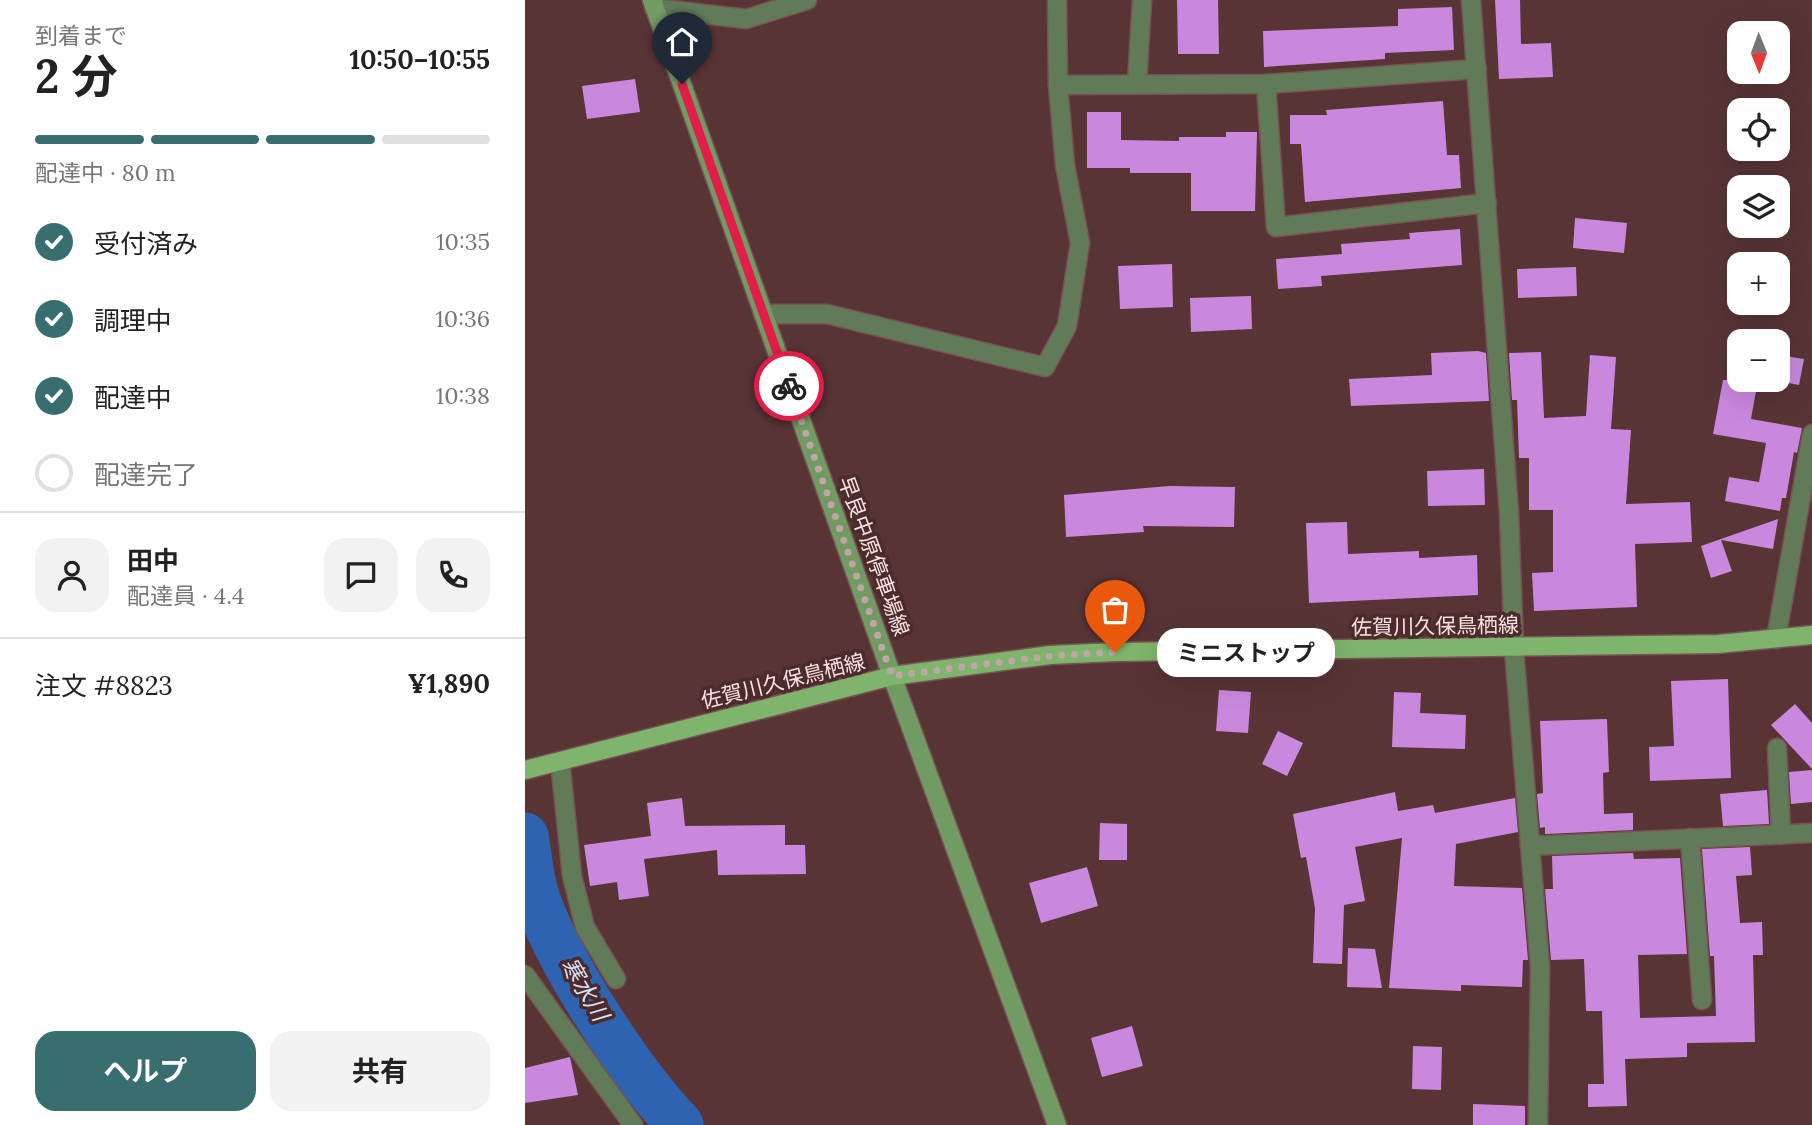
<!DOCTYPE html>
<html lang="ja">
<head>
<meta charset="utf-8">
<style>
	:root { --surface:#fff; --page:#f2f2f2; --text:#222; --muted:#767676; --line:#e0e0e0; --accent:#386e70 }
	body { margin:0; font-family:Lora,"Noto Sans JP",serif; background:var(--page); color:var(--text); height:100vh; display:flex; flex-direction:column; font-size:26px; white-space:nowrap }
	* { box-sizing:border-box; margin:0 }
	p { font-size:23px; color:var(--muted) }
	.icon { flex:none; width:38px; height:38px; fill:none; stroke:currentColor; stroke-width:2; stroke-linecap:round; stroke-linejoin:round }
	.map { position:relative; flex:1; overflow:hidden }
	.drawer { display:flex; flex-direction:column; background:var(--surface); width:525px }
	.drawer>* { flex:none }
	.needle { width:46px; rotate:179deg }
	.controls { position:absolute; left:1202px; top:21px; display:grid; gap:14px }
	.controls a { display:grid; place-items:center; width:63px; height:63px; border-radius:14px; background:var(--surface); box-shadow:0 7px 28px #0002; font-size:35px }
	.pin { position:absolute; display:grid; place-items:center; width:60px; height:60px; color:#fff; margin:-72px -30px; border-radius:50% 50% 50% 0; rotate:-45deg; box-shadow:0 0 7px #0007 }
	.pin .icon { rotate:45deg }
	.courier { position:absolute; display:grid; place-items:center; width:70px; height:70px; margin:-35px; border:5px solid #e11d48; border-radius:50%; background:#fff; color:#222; box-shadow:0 2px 9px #0007 }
	.bubble { position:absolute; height:49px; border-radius:21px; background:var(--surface); box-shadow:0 7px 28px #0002; font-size:23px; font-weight:700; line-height:49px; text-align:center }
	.summary em { font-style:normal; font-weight:700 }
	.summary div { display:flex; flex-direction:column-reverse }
	.summary { display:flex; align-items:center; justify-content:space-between; height:119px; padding:0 35px }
	h1 { font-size:46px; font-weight:700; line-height:52px }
	.bar { display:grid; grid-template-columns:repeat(4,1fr); gap:10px 7px; align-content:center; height:84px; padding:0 35px }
	.bar i { height:9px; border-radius:5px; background:var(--line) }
	.bar .active { background:var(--accent) }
	.bar p { grid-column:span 4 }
	.line { display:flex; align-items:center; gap:18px; padding:0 35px; border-top:2px solid var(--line) }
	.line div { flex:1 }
	.round { display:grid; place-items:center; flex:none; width:74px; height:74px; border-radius:21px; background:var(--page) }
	ol { padding:0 35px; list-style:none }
	li { display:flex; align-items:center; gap:21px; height:77px }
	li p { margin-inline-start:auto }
	li .icon { padding:7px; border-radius:50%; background:var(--accent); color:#fff; stroke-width:4 }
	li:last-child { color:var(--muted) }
	li i { width:38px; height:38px; border:4px solid var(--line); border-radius:50% }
	.primary-button { display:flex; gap:14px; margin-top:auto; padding:14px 35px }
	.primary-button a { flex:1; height:80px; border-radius:21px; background:var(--accent); color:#fff; font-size:28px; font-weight:700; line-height:80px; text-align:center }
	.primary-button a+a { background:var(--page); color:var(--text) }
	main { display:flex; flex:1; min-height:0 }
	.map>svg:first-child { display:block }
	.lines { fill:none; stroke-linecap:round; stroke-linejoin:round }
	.river { stroke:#2d63b1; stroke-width:47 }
	.building { fill:#c988dd }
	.street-casing { stroke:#755454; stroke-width:21 }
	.secondary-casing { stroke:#755454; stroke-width:21 }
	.primary-casing { stroke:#755454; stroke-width:21 }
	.street { stroke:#617b58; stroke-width:18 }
	.secondary { stroke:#729b63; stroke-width:18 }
	.primary { stroke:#7eb46b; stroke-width:18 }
	.done { stroke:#c2a6a7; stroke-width:7; stroke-dasharray:0 12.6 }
	.route { stroke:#e11d48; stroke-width:9 }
	.labels { text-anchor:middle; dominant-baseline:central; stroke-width:7; stroke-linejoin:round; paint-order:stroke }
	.street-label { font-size:21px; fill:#fbe4e4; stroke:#4d2a2b }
	.water-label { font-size:23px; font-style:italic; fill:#d4e3f9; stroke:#4d2a2b }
</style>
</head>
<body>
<main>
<section class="drawer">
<div class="summary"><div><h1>2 分</h1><p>到着まで</p></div><em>10:50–10:55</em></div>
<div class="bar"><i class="active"></i><i class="active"></i><i class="active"></i><i></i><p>配達中 · 80 m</p></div>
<ol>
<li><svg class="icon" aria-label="check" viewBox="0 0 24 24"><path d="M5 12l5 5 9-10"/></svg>受付済み<p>10:35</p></li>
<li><svg class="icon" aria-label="check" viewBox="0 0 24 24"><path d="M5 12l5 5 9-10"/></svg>調理中<p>10:36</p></li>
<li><svg class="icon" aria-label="check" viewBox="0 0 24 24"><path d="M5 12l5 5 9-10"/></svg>配達中<p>10:38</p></li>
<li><i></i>配達完了</li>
</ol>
<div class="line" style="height:126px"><a class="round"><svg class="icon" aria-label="person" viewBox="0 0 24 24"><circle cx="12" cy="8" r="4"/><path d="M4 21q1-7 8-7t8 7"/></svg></a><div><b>田中</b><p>配達員 · 4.4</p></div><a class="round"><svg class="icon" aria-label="chat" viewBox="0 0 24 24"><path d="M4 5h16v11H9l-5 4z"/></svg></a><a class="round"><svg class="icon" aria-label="phone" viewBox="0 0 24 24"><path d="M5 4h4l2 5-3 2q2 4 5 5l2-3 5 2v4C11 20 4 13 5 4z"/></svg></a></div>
<div class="line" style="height:91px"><div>注文 #8823</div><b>¥1,890</b></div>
<div class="primary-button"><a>ヘルプ</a><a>共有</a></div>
</section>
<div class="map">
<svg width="1287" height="1125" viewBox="0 0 1287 1125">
	<rect width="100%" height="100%" fill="#583435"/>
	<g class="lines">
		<path class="river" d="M0,836C4,856 5,880 12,899C36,967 105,1072 155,1125"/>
	</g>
	<g class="building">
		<path d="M652,0H693L694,54H653Z"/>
		<path d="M970,0H995L996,44L1026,43L1028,77L974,79Z"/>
		<path d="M927,7L929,50L860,53V59L739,67L738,31L873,26V9Z"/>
		<path d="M110,79L115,112L62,119L57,86Z"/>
		<path d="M918,101L922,155H934L936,188L780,202L776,144H765V115H802L801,110Z"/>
		<path d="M562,112H596V140L654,141V137H701V132H732L730,211H666V173H605V168H562Z"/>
		<path d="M1050,218L1102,223L1099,253L1048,248Z"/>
		<path d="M935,229L937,265L796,276L797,286L753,289L751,259L817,254L816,244L885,239L884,233Z"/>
		<path d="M647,264L648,307L595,309L593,266Z"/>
		<path d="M1051,267L1052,296L993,298L992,269Z"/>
		<path d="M726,296L727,329L666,332L665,298Z"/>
		<path d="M953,351L961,353L964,401L826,406L824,379L907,375L906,353Z"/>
		<path d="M1016,352L1019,418L1061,416L1065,355L1091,357L1086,429L1106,430L1101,504L1165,502L1167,542L1110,544L1112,607L1009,611L1007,573L1028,572V510H1004V458H994L992,400H987L984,353Z"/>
		<path d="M1253,355L1279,359L1274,385L1253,381Z"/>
		<path d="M1205,370L1214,372V380H1233L1226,419L1277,428L1272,453L1269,452L1261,498H1257L1255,511L1200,501L1204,477L1234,482L1241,443L1188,434L1198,380H1203Z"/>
		<path d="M959,469L960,505L903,506L902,471Z"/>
		<path d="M644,486L710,487L709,527L618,526L619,532L541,537L539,495Z"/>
		<path d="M1253,519L1248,549L1196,540L1207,571L1186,578L1176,546Z"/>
		<path d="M822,522L823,554L894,551V558L952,555L953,595L784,603L781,523Z"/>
		<path d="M1203,679L1206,778L1125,781L1124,747L1149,746L1146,681Z"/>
		<path d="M694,690L726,692L723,733L691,731Z"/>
		<path d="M869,692L896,693L895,713L941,715L940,749L867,747Z"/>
		<path d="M1270,704L1287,723V769L1246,725Z"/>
		<path d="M1082,719L1084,772L1078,773L1079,814L1108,813V830L1020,834V827L1015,828L1012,794L1018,793L1015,721Z"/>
		<path d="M753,731L778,743L762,776L737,764Z"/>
		<path d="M1287,770V802L1266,804L1264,772Z"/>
		<path d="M1242,790L1244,824L1198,826L1195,794Z"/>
		<path d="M870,792L873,811L908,805L910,813L990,798L993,832L931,844L929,886L997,888L1003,960H998L997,987L936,985V991L864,988L877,838L830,847L840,901L819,905L817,964L788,963L790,908L781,857L776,858L768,814Z"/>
		<path d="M157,798L160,826L260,825V845H280L281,874L193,875L192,850L119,859L124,896L94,900L92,882L65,886L59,845L126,836L122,803Z"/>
		<path d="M575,823L602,824V860H574Z"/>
		<path d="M1225,847L1227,875L1211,876L1215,923L1237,922L1238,955H1228L1230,1042L1162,1043V1057L1100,1059L1102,1106L1063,1107V1084H1079L1077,1011H1061L1059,959L1026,960L1020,889H1028L1027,856L1108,853L1109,859L1155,858L1162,954L1113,955L1115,1018L1191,1016L1189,956H1185L1177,849Z"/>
		<path d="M562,867L573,906L516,923L504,883Z"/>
		<path d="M823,948L850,949L857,988L822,987Z"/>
		<path d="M607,1026L618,1066L577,1077L566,1038Z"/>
		<path d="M888,1046L917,1047L916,1090L887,1089Z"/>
		<path d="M45,1057L53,1095L0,1103V1068Z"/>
		<path d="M948,1104L1000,1106V1125H948Z"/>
	</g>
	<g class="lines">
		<g class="street-casing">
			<g id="street">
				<path d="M946,0L984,513L989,649L1015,967L1013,1125"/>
				<path d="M129,8L221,19L282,0"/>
				<path d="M612,84L617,0"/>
				<path d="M741,84L751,227L962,203"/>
				<path d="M533,85L741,84L952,69"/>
				<path d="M238,314H302L520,367L542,326L555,243L540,165L533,85L532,0"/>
				<path d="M1251,639L1287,434"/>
				<path d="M1252,748L1256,835"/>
				<path d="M35,761L47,876L60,927L91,979"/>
				<path d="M1165,838L1177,1000"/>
				<path d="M1005,846L1287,833"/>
				<path d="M0,975L108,1125"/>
			</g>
		</g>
		<g class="secondary-casing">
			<path id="secondary" d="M127,0L367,676L532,1125"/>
		</g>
		<g class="primary-casing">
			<path id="primary" d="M0,770L367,676L525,655L590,652L1193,644L1287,635"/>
		</g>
		<use href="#street" class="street"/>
		<use href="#secondary" class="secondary"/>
		<use href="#primary" class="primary"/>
	</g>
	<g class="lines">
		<path class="done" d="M264,386L367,676L526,656L590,652"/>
		<path class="route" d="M157,84L264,386"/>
	</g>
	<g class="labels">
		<g class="street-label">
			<text transform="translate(349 556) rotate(70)">早良中原停車場線</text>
			<text transform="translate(910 626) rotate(-1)">佐賀川久保鳥栖線</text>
			<text transform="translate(258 681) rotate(-14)">佐賀川久保鳥栖線</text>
		</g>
		<g class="water-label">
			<text transform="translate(60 989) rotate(59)">寒水川</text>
		</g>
	</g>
</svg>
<div class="controls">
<a><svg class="needle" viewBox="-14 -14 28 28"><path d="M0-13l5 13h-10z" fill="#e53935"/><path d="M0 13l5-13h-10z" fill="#767676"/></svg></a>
<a><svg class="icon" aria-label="locate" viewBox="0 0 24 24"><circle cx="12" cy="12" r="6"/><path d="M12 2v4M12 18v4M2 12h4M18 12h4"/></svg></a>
<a><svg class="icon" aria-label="layers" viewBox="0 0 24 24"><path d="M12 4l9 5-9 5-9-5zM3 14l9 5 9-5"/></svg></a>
<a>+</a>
<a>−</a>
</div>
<div class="pin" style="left:590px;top:652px;background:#ea580c"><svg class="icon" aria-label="bag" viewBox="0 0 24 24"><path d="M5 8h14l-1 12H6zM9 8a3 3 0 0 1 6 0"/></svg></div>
<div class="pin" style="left:157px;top:84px;background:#1f2937"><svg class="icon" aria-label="home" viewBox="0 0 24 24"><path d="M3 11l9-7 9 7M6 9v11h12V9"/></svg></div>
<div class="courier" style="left:264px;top:386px"><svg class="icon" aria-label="bike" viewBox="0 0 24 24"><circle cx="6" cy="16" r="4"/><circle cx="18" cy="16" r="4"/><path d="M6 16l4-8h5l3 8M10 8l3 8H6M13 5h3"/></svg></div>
<div class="bubble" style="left:632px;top:628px;width:178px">ミニストップ</div>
</div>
</main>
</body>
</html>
